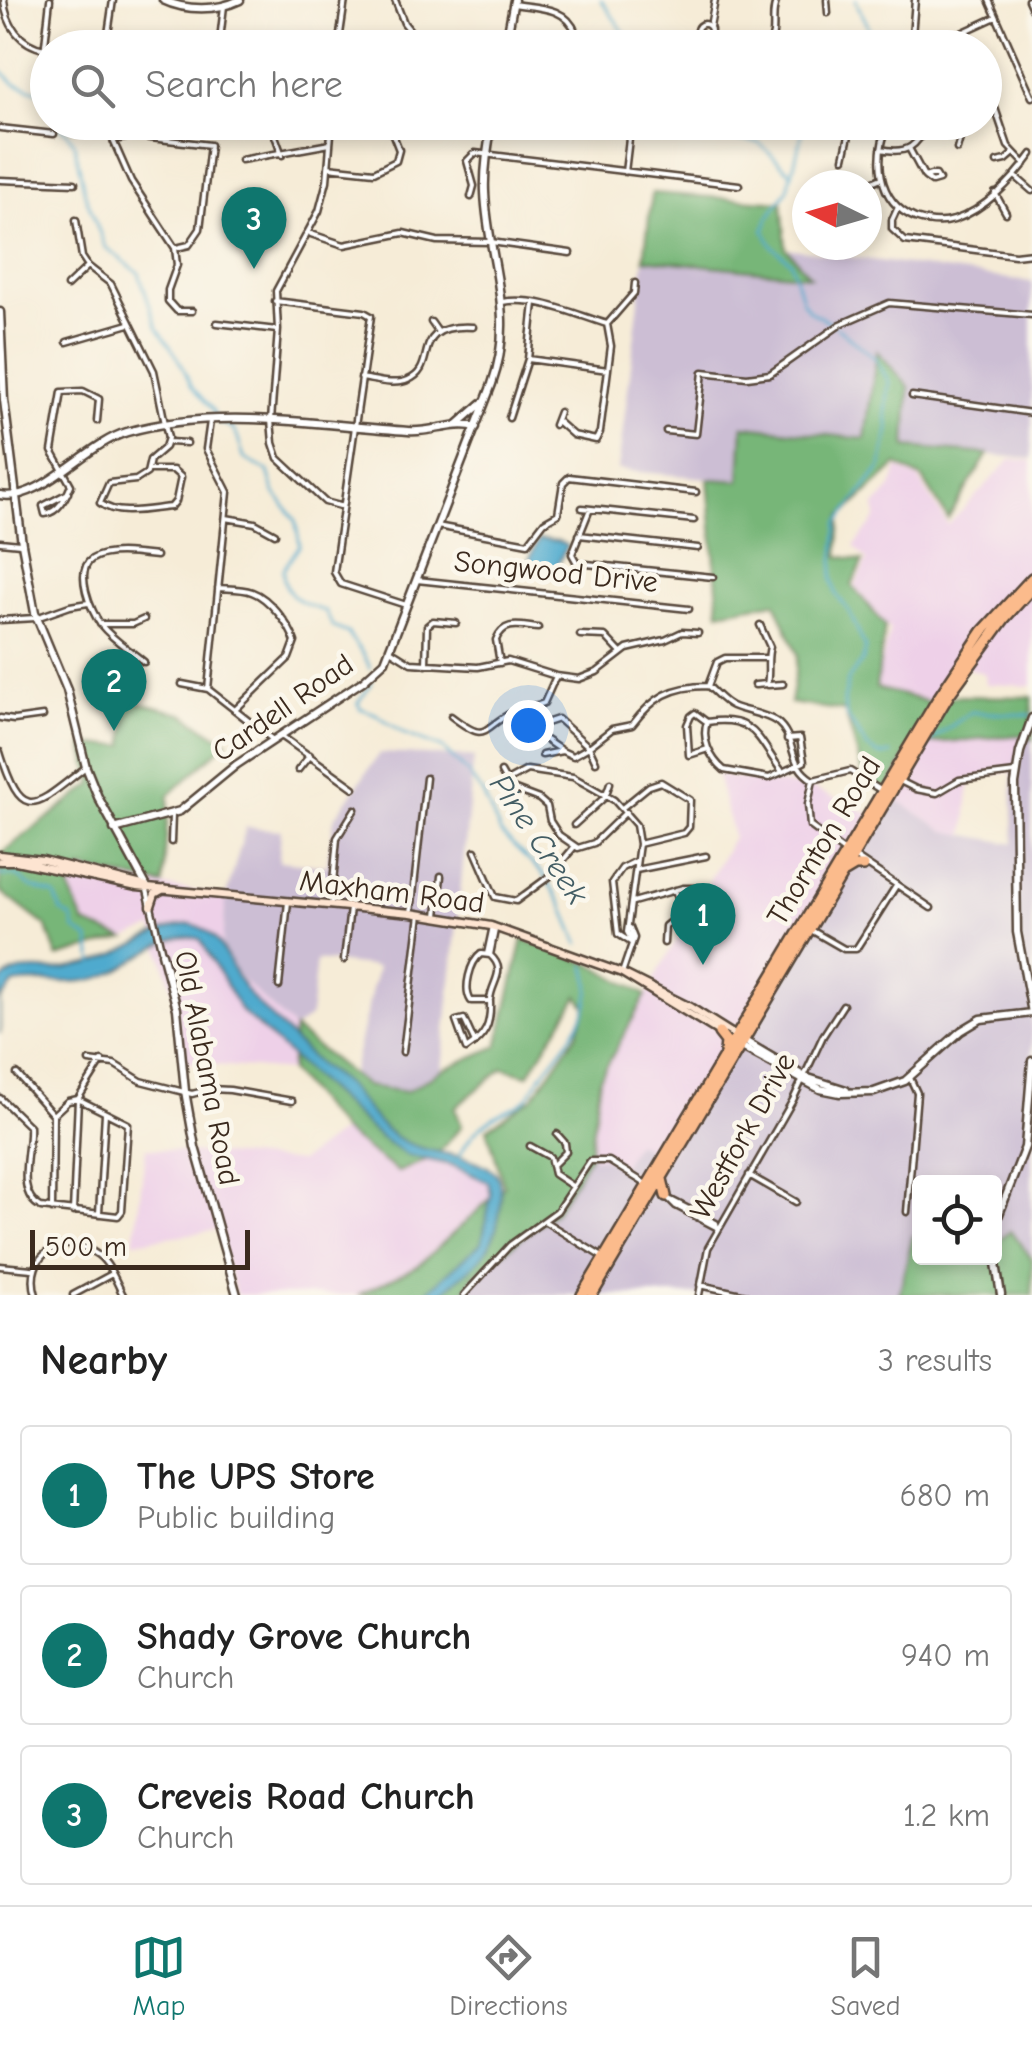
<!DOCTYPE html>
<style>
:root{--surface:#fff;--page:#f2f2f2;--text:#222;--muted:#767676;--line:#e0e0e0;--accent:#0f766e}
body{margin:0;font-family:"Comic Neue",sans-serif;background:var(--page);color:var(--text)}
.controls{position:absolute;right:30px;bottom:30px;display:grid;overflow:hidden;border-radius:10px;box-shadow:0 5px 15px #0003}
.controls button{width:90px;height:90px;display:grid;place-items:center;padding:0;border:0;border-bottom:2px solid var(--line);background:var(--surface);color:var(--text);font:50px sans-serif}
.compass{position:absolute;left:792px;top:170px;width:90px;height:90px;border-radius:50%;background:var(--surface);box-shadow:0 5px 15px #0003;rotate:275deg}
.scale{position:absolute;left:30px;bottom:25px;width:220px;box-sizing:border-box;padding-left:10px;border:5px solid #3b2a1e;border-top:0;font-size:28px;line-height:35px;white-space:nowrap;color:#3b2a1e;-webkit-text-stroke:8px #fbf7ec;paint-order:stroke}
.you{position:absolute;left:528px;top:725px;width:35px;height:35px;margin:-25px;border:8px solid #fff;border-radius:50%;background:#1a73e8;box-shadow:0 0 0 15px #1a73e833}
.badge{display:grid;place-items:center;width:65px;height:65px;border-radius:50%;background:var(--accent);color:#fff;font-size:32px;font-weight:700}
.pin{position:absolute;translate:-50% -82px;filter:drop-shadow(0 2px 5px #0008)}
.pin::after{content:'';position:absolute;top:52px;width:35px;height:30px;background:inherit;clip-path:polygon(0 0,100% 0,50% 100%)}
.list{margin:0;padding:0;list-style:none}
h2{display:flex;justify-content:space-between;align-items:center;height:130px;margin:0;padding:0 40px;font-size:42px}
h2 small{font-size:32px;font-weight:400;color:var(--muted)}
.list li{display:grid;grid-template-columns:65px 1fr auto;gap:30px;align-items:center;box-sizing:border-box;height:140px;margin:0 20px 20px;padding:0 20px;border:2px solid var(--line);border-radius:10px}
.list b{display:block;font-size:38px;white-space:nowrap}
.list p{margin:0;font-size:32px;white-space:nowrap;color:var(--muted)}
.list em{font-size:32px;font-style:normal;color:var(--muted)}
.icon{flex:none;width:55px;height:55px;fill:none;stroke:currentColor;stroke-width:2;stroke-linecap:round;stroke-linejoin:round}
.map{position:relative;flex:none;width:1032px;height:1295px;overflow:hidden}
.search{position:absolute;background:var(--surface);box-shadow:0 5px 15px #0003;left:30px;right:30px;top:30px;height:110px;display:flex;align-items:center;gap:25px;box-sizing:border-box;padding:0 35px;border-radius:55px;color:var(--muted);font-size:38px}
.sheet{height:610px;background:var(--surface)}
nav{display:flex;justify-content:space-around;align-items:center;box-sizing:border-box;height:140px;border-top:2px solid var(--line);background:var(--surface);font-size:28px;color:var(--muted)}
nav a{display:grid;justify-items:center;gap:5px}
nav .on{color:var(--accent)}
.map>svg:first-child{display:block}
</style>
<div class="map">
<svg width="1032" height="1295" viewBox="0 0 1032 1295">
<rect width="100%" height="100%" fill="#fbf7ec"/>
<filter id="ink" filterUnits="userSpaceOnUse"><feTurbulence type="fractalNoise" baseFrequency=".01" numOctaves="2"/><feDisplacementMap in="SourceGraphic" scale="20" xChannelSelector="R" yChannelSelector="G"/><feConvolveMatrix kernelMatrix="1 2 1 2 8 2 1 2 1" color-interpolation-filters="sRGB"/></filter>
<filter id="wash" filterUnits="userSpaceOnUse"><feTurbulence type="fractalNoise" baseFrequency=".0048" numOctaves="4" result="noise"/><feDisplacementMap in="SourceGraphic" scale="40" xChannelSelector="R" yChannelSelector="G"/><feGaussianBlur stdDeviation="2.25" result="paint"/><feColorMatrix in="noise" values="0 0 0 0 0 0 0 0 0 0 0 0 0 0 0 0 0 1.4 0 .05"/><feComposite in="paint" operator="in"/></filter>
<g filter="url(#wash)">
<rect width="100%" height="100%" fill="#f6ecd7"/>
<path fill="#eed0e8" d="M1011,459L1032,461V686L986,684L985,674L956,664L933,703L875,688L890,630L855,586L867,560L854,546L876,518L875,506L892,487L898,468L919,479L948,525Z
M1022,735L1012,771L970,779L965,835L945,831L886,793L911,746Z
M717,775L814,789L873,815L666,1160L621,1167L604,1158L589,1157L600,1078L733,837Z
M82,869L142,883L226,896L221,959L294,1029L290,1071L183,1062L175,998L153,928L125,939L85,924L68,889Z
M342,1131L397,1172L435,1156L504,1186L418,1266L358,1295H236L217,1230L134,1242L146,1148L300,1162Z"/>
<path fill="#ccbed4" d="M786,248L1032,282V459L906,447L908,387L876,353L865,439L743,426L740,481L618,470L644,259L809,276Z
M1022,735L1032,739V1259L1011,1232L995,1245L994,1182H920L919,1237H913L899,1295H462L473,1276L555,1212L589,1157L604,1158L621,1167L636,1142L665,1159L886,793L945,831L1014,844L1012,771Z
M380,753L474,757L442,1070L406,1092L366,1086L352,1075L377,967L316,960L310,1017L294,1029L221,959L226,896L246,827L281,830L279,861L327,866L334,819Z"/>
<path fill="#77b678" stroke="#59704b" stroke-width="2.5" d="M652,193L782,202L786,248L810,276L644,259Z
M877,351L909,387L906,447L988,454L948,519L923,479L897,465L841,517L838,556L863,561L852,585L885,626L876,688L933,703L956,696L1032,697V739L1022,735L912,745L886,793L864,778L845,711L790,703L798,655L775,602L719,612L708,479L740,481L743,426L865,439Z
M125,699L183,714L227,742L169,795L163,885L82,869L69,888L85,924L125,939L57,957L47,927L0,891V854L93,784L83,746L125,745Z
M523,939L595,966L646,995L600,1078L589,1157L555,1212L473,1276L462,1295H358L418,1266L504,1186L487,1129L533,1097L578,1032L586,1007L578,996L528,1075L503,1068L455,1108L462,1126L435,1156L398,1172L342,1131L290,1071L294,1029L366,1086L406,1092L442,1070L498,1046Z
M1010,1231L1032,1259V1295H899L913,1236L919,1237L920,1258H994L995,1245Z"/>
<path fill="#50aace" stroke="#466a76" stroke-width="2.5" d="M539,539L558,541L567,546L552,576L524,570Z
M190,924C225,930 229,975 252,998C273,1020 295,1042 317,1063C327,1072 339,1077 348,1087C364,1104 375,1123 396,1137C427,1157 470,1150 496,1173C507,1195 498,1238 482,1257C470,1270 454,1282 440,1295H423L482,1242L491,1194L488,1182L452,1165L406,1155L378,1136L241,1011L200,939C171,929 140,960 115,972C82,989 48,978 14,984L0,1001V1034V982C20,964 34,972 58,970C68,969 79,966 89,964C124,956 154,928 190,924Z"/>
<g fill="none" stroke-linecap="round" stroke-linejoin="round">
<path stroke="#50aace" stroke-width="2.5" d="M601,0L635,48
M856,0C861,19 881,31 859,48
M0,69L14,83L42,93L48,105
M54,122L67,132L74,143L85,194L105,247L139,273L157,327L179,359L192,387L213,410L215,418
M805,122L788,189L768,218L764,230L772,246L791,262L802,300L809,311L835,325
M694,123L715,136L759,143L790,172
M838,328L876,359L889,382L886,412L889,429L881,467L838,523L832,578L836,594L849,611L865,647L863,660L848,680L844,702L846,715L868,748L879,755L891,754
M218,423C241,426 237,442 245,459L268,471L274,492L295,519L300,545L283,570C282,594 304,606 325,611L333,627L348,633C355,647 366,653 370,669
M371,677V685L358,702L360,708L376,714L405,734L442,748L467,772L483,794L501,834L543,874L563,906L579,944
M929,742L971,712L1031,715
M0,875L18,876L31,887L55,895L61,911L72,918L75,930L89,939L94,964
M458,1160C467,1136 483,1122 505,1111C511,1108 520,1105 525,1100C532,1093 536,1082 542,1074C566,1042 602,1008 585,965"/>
</g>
</g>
<g filter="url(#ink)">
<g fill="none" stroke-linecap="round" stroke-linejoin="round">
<g stroke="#57473a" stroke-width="9">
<path id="minor" d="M4,0C6,24 20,45 45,49
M395,0L404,23L424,48
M827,0L828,13
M989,0L1032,97
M1028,0L1032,9
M513,4C538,8 566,6 576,33
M697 31a7 7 0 1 1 14 0a7 7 0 1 1-14 0Z
M710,27L715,0
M911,38L946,40L996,17
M769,45C778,31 769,15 777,0
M106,48L113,0
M219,48L224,6
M338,48L345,0
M911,48L915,0
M43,62L50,0
M984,99L995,108L1008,146L1025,164
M105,122L131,181L175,248L177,265L168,290V301L177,311H192
M270,122L282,155
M332,122L327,181L319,211L276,291L278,330L271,420L273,443L278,458L325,502L340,506
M685,122L759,131
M863,122L886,130
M889,122C874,157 876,201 915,218C927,222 942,224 954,220C985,210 1014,179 1032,154
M0,128L54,134
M114,140L134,136L210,145L200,229L189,245L176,248
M881,149C908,155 917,146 929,122
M957,149L961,135L957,122
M910,150L924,176
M844,158L852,122
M241,160L330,144
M997,162L1006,160L1014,153
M328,167L374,172L396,161L399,150L388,122
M625,172L631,122
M931,175H936L939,180L932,182L925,177Z
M1015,176L1032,191
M0,180L75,183
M865,185L879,179
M995,193L1006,213
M471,197L474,186L467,161L475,153L739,185
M898,207L892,220V229L905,241L1015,255L1032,253
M76,220L82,257L88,266L111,284L154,371L168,438L165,447L150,460L147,473L136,480L109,483L100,503C118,517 149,509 171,507L176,501L181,477L173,470H150
M311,234L344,245L403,233L437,241L491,242L570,253
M67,286L88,266
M275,301L364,312L371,316L334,572L341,584L406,605
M502,302C537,296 574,314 607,324L611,346L600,432L596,440L573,435L556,420
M431,322L438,332
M217,323L277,330
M608,323L634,293L635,283
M67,342L129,324
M528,359L608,370
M361,378C375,380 395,386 408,380C440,368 407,323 473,327
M912,396L1032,413
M509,418L528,359L534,303
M554,425L559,412
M666,431L696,434L703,372L747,377L770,374L841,324L889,303L1032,315
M168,442L187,443
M68,493L43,506L45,514C59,512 66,497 71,485L52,451L62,392L83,391L99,399L97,421
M582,508L694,520
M590,509L572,554L577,563L713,577
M226,518L255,523L275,534
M437,526L528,543L544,522L558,514L563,483L569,477L696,492
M579,535L698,548
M0,542L20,544
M417,580L689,609
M218,588C228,589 241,588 252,592C269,598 290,625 295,642L289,658L236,709
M0,620L36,618L70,606L88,603
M100,624H133L144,619
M580,635L605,636L620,652
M390,650L411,663L478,667L508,661L556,676L579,679L597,672L627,649L665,640L682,632L698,633
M144,662C130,650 113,640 101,625C91,612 74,571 92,559C107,549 139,554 156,556
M500,663L496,640C504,620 520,626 538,628
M426,665L427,626L433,621L456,623
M182,684L208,689L273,740
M755,685L767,684C770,671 766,660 770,647L760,625
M768,685L783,684
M708,686L717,662L725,658H766
M208,689L228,492L206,449L210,421
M451,716C489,745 480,728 513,712C522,707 534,707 544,703L556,676
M0,718L14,720L43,716
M707,722L695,713L691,716L687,725L689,755L708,749
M280,735L354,788
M542,737L543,724L558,719L589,747L573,756L562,751L542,755
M536,738H543L562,751
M0,752C23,826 35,806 86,767
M596,762L589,747L612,729L632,725C653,697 672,686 708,686C716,693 723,702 732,706C746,712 764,713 777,722C797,738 787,765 813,780L850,771L882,791
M298,770L310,755
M781,770C757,738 755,715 707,722C701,739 710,758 724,770L769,778L804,762L800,738L787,739
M501,772L510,788L539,799L547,806L550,821L559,835L578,848L594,843L626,812
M813,780L808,804L810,826L845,852
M898,780L916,789L937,793L959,780L1015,773
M505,782L527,770L573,777L614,800L636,825L639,844L627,932L632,941
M622,808L649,786L661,782L690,800L689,827L684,833L639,844
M574,825L605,797L610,783
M171,842L172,815
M475,851L495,897L516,901L550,876L575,846
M857,858L931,908
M636,870L706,856
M147,890L162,953
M633,902L683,888H701
M331,906L337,838L355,809
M411,913L426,778
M437,916L441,876
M811,930L844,949H856L896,886
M632,943L618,934L612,882L622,868L636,861
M664,943L665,926L682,912L675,890
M487,954L493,926
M490,955C508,971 491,982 490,1000
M490,955L495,930
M344,960L350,908
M622,973L634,938L630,928
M279,986L288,902
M475,1043L464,1019L456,1021L466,1049C486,1036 491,1025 490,1001H471C463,989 470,962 481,954L490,955
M403,1052L420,914
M89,1061L114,1064L141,1081L192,1094L211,1089L230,1090L292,1101
M17,1074L53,1115L52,1209
M0,1098L29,1126C31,1152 14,1193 41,1207L118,1216L122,1211L128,1124L78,1099
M78,1099L102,1061
M53,1115L68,1101L78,1099
M530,1146L550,1157L554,1174L572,1186
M553,1165L566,1152L565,1143L557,1134
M749,1175L796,1202
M667,1197L676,1206L716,1227
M671,1200L716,1223L717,1227
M73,1212L78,1099
M907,1212L917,1093L910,1078
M99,1213L105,1113
M544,1221L604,1258
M0,1266L32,1269
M700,1285L746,1295
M36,1295C23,1254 65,1230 98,1255C110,1264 116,1282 123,1295
M73,1295L112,1274
M464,1295L510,1245L557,1211L590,1161H609L646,1184
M699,1295L708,1248L793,1100L823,1036L843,1005"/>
</g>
<g stroke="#57473a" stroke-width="11">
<path id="tertiary" d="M163,0C186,11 217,11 240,0
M505,48L514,0
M0,312L4,400L22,544L35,613L67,690L86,767L98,797L147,887
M458,424L482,403
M0,495C41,503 85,444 127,432C218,406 316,425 408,431C432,433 454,421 476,427
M114,829L180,811L236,765L363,681L385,661L492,384C517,313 488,263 485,192C484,169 488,146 492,122
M162,953L177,1009L185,1091L195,1147L237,1295
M743,1040L805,1077L846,1090
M740,1046L820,1089L840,1093L874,1092L905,1081L961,1031L981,1019L1032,1013L1017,932L1015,784L1020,752L1032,718
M1001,1295L995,1257L996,1222L1025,1147L1032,1061"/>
</g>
<g stroke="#57473a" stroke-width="11">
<path id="secondary" d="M0,855L43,860L146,886
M0,861H16L137,887L411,913L491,926L622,973L722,1034
M151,906L155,894L164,889
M624,974L690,1007L736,1036"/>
</g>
<g stroke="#57473a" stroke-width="14">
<path id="trunk" d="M845,872L855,866H863
M719,1033L726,1042L725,1052
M662,1179L666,1196
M582,1295L937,700L983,631L1032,578
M592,1295L950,693L1004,619L1032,588"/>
</g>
<use href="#minor" stroke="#fff" stroke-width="4"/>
<use href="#tertiary" stroke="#fff" stroke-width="6"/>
<use href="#secondary" stroke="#fde4d1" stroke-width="6"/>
<use href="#trunk" stroke="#fbbb8c" stroke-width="9"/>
</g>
</g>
<g text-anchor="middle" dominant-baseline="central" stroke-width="9" stroke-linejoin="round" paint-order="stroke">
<g font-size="30" fill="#3b2a1e" stroke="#fbf7ec">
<text transform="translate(556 572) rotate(6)">Songwood Drive</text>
<text transform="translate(283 708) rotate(-35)">Cardell Road</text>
<text transform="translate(824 841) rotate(-59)">Thornton Road</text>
<text transform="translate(392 892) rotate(7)">Maxham Road</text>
<text transform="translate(207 1068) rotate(79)">Old Alabama Road</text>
<text transform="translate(743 1136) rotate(-61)">Westfork Drive</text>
</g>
<g font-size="32" font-style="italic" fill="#435d64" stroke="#fbf7ec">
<text transform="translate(539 839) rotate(56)">Pine Creek</text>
</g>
</g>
</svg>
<div class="controls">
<button><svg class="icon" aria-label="locate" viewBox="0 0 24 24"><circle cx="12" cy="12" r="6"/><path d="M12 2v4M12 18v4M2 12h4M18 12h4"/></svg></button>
</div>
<svg class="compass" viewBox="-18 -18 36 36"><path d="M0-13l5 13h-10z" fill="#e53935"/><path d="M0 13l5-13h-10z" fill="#767676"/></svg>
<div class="scale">500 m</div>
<div class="you"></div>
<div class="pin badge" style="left:703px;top:965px">1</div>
<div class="pin badge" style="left:114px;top:731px">2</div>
<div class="pin badge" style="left:254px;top:269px">3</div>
<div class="search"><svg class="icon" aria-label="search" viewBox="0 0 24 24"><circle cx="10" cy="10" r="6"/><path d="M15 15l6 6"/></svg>Search here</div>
</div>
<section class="sheet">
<h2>Nearby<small>3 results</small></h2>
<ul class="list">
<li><span class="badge">1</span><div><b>The UPS Store</b><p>Public building</p></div><em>680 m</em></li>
<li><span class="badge">2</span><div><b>Shady Grove Church</b><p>Church</p></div><em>940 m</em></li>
<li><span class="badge">3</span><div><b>Creveis Road Church</b><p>Church</p></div><em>1.2 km</em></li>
</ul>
</section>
<nav>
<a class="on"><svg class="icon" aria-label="map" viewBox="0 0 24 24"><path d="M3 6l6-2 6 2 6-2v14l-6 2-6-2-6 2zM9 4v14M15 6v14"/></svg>Map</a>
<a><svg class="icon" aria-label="directions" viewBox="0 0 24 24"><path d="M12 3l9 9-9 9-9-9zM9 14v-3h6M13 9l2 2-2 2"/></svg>Directions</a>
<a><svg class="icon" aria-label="saved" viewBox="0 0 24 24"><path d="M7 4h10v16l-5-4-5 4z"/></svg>Saved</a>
</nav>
